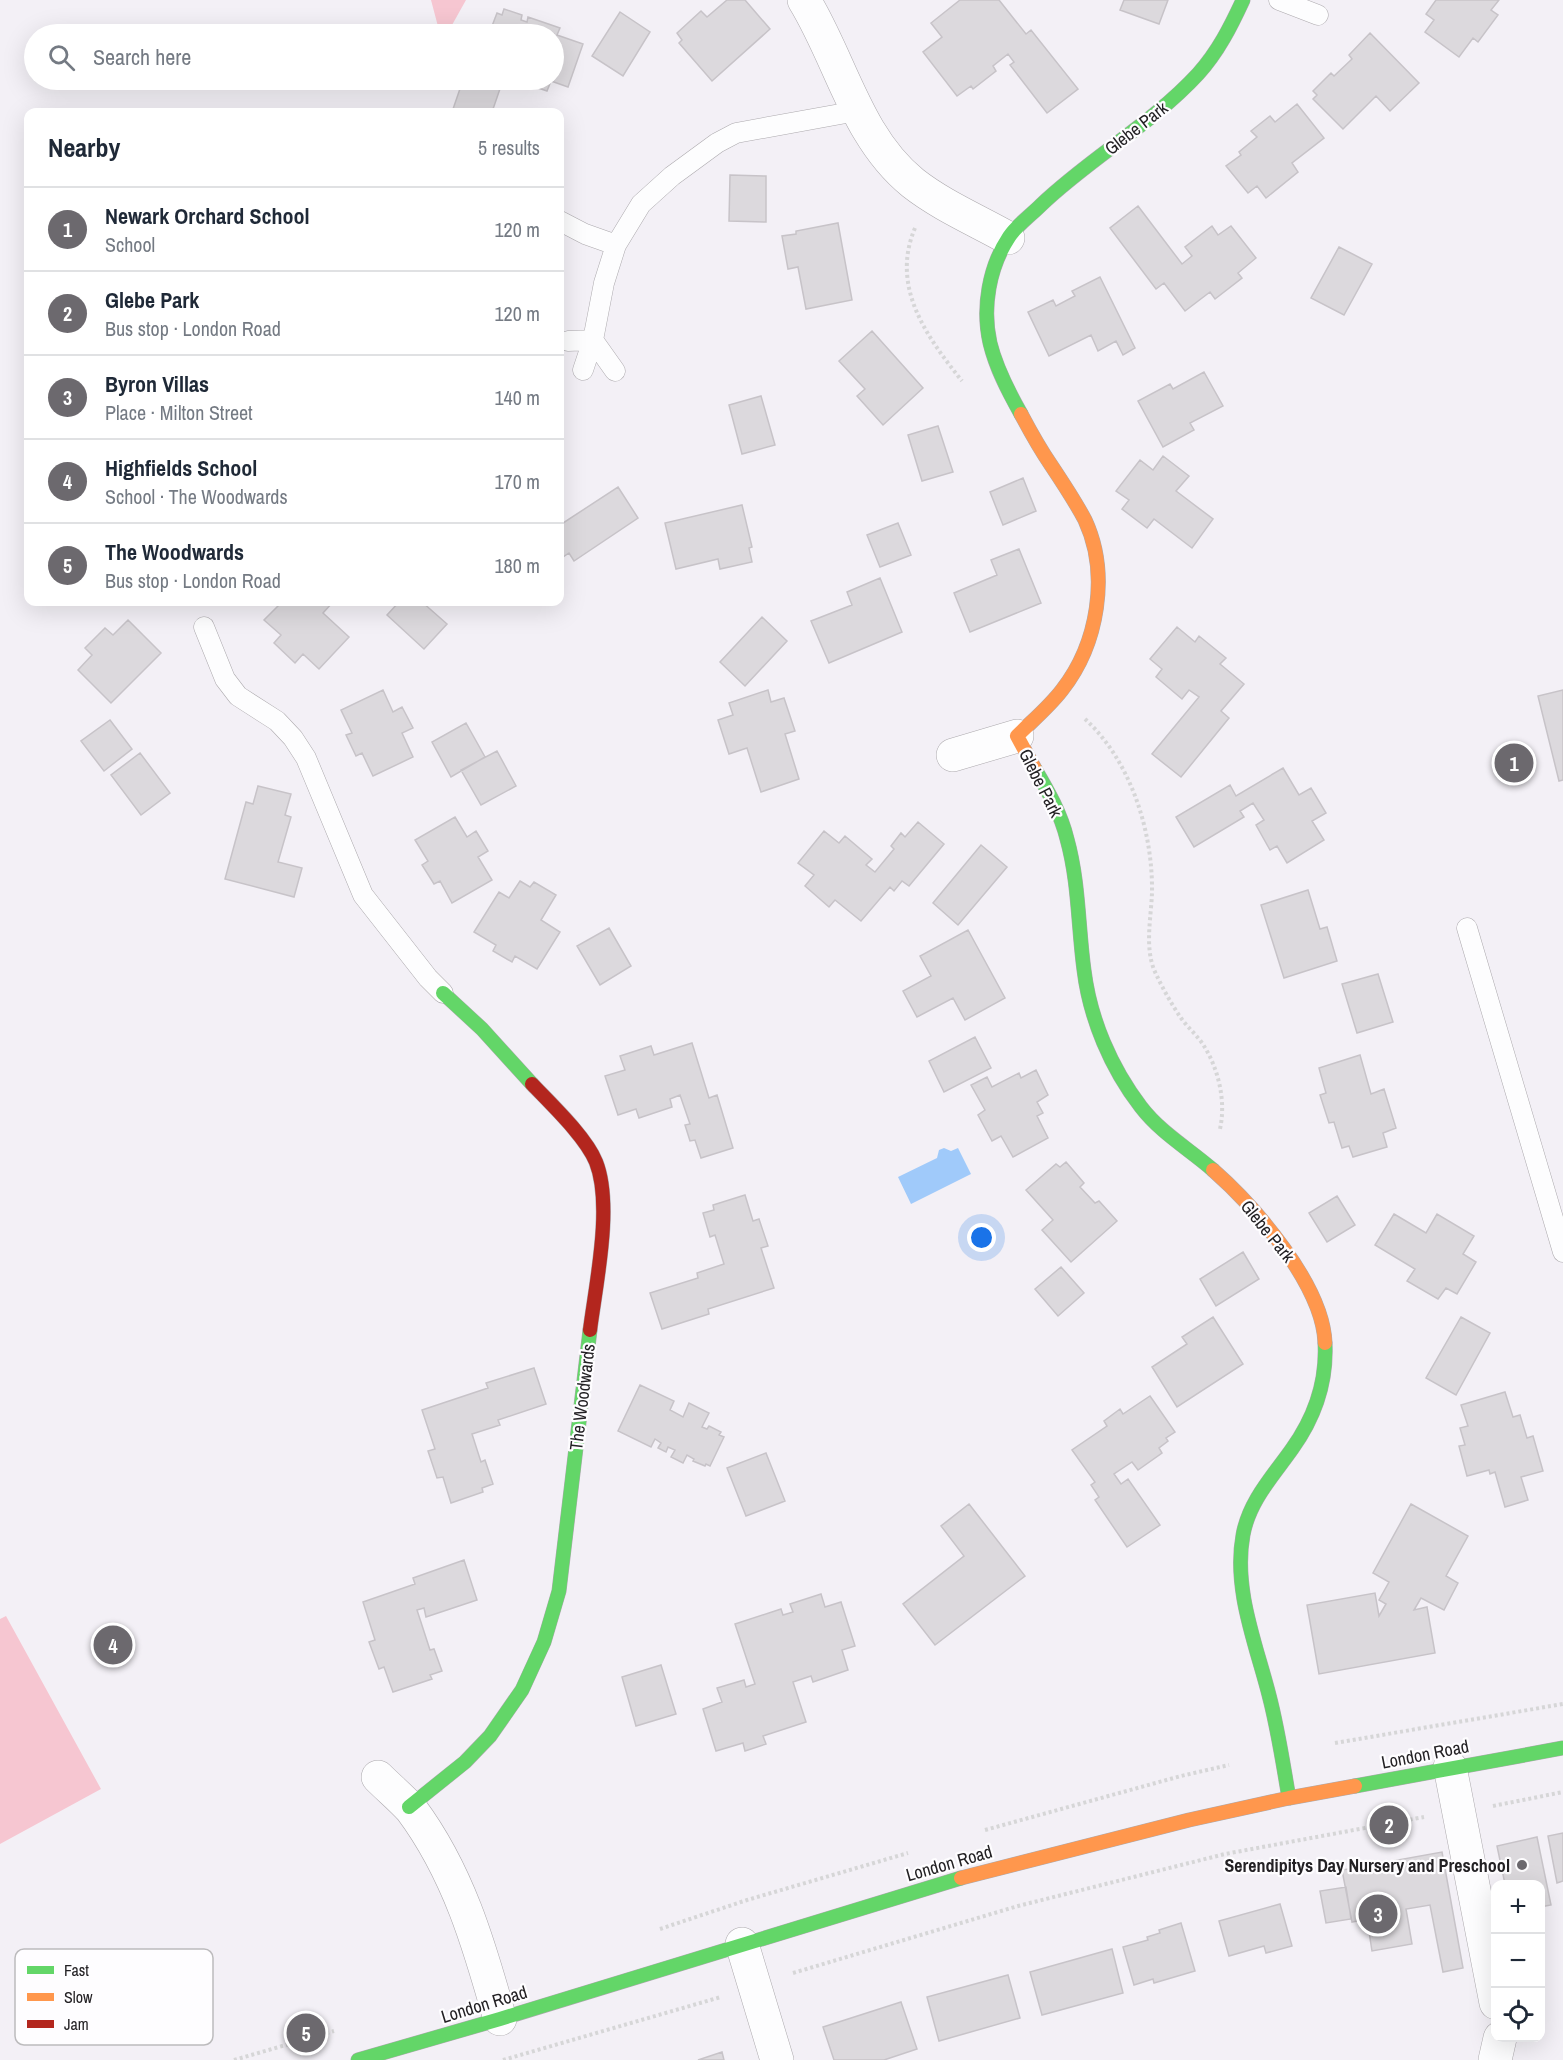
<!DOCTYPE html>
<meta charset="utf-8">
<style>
:root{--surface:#fff;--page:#f6f6f7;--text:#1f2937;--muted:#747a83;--line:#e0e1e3;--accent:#6c696e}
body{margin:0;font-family:"Archivo Narrow",sans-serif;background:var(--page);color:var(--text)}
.controls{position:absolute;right:18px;bottom:18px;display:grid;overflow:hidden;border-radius:12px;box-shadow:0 6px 24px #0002}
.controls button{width:54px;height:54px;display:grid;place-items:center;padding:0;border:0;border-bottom:2px solid var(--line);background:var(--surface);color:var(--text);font:30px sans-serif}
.you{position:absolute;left:982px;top:1238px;width:21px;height:21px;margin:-15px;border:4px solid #fff;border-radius:50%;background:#1a73e8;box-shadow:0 0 0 9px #1a73e833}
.badge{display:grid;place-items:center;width:39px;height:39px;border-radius:50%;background:var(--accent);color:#fff;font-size:20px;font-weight:700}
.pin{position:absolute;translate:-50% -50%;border:3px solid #fff;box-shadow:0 2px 6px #0006}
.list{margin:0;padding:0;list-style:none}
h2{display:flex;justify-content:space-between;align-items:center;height:78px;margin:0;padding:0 24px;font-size:26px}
h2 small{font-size:20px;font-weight:400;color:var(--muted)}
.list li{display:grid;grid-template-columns:39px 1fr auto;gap:18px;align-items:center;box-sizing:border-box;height:84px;padding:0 24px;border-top:2px solid var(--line)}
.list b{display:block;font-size:22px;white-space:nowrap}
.list p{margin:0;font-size:20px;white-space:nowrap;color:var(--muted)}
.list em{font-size:20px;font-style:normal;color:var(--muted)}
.icon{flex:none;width:33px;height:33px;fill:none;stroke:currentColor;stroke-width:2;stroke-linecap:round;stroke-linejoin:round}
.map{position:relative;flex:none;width:1563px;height:2060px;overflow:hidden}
.search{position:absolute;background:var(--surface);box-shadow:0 6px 24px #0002;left:24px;top:24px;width:540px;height:66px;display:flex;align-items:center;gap:15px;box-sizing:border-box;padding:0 21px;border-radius:33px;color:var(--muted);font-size:22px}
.panel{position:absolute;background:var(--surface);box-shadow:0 6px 24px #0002;left:24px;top:108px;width:540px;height:498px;border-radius:12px}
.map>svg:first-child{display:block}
</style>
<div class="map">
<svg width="1563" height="2060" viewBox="0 0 1563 2060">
<rect width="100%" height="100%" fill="#f3f0f6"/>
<path fill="#f6c6d1" d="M431,0H466L447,34H440Z
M6,1616L101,1789L0,1844V1619Z"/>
<path fill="#a0cafa" d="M944,1148L951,1151L958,1148L971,1174L911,1204L898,1177L937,1158L939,1150Z"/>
<path fill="#dcd9dd" stroke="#c7c3c8" stroke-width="1.5" d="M727,0H745L770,29L712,81L679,43L682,40L677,33L701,11L707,17Z
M960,0H999L1026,34L1031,30L1078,89L1047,113L1010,65L1014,62L1008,54L993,66L996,71L973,89L971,86L957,96L923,52L942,37L931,23Z
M1124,0H1168L1159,24L1120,10Z
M1436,0H1499L1491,10L1498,15L1478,42L1473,38L1459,57L1425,32L1434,20L1426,14Z
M504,9L522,15L521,20L527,22L528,17L560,28L557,35L583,44L568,87L551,81L547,91L515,80H554V34H489L497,13L502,15Z
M620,12L650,32L623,76L592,56Z
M1370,33L1419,83L1390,111L1376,96L1343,129L1313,99L1317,95L1313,91L1331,73L1334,76L1352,59L1349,55Z
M463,80H503L492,112H452Z
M1297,104L1324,138L1292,163L1298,172L1266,198L1257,186L1248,193L1226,166L1241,155L1239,152L1257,137L1251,131L1270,116L1275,122Z
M730,175L766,176V222L729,221Z
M1138,206L1182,264L1192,256L1185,247L1212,226L1218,235L1231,226L1256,258L1238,273L1242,278L1215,299L1210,292L1185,311L1164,283L1156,289L1110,228Z
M838,223L852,300L806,309L798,267L788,269L782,236L796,234V231Z
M1339,247L1372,264L1344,315L1311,298Z
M1100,277L1135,348L1123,355L1116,341L1098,351L1091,335L1049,356L1028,312L1053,300L1056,306L1075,296L1072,291Z
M872,331L923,388L883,425L857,396L865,389L839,361Z
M1204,372L1223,406L1190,423L1194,430L1163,447L1138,401L1170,384L1173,389Z
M761,396L775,445L742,454L729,405Z
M938,426L953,472L922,481L908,435Z
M1163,456L1189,476L1176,491L1213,519L1192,548L1154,519L1147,528L1122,509L1129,500L1116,491L1140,460L1153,470Z
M1023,478L1036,511L1003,525L990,492Z
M618,487L638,518L574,561L569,553L560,559V525Z
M742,505L752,547L749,548L752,562L720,569L718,559L676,569L665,523Z
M898,523L911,555L880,567L867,535Z
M1019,549L1041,603L970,632L954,593L997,575L991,560Z
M880,578L902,632L829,663L811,621L852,605L847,592Z
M282,602H333L323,613L349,637L319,669L303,654L295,663L274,643L281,635L264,620Z
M399,602H422L447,624L424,649L387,615Z
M762,617L787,641L745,686L720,662Z
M128,620L161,653L111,703L78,670L92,655L85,648L105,628L113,635Z
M1177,627L1195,642L1199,636L1226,658L1220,664L1244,684L1221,711L1229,718L1181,777L1152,754L1199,697L1189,690L1182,699L1156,677L1162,669L1150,659Z
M383,690L393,712L402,707L413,728L402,733L413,757L373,776L362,753L356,756L346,735L352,733L341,710Z
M768,690L771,702L784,698L795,731L785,734L799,779L761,792L747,748L729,754L718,720L733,715L729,703Z
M1563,690V780L1559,781L1538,696Z
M110,720L132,749L104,771L81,741Z
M466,723L485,757L451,777L432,742Z
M497,751L516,786L481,805L461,770Z
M140,753L170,793L141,815L111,775Z
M1283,768L1299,795L1311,788L1326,813L1312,821L1324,840L1287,863L1277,846L1270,850L1256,825L1264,820L1253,803L1240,811L1244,817L1194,847L1176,817L1230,785L1236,796Z
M258,786L291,794L285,815L291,817L278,862L302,868L294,897L225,879L246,802L253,804Z
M455,817L467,837L476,831L488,851L478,857L492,880L452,903L440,881L434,884L422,865L428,861L415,840Z
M918,822L944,844L909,886L902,881L894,891L890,887L861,921L835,900L829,907L805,886L814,875L798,863L824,831L839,843L845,836L872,859L866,865L875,872L894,849L891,846L901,833L905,837Z
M981,845L1007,867L958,925L933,903Z
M520,881L530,887L534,882L556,895L541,920L560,932L537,969L515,956L512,962L493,951L496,945L474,932L499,892L509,898Z
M1308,890L1320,929L1327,927L1337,961L1284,978L1261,905Z
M609,928L631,966L600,985L577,946Z
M968,930L1005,998L965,1020L953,998L917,1017L903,991L931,976L920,956Z
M1378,974L1393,1022L1357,1033L1342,984Z
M975,1037L991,1068L944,1092L929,1061Z
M692,1043L709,1098L717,1095L733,1148L701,1158L695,1140L690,1141L685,1125L690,1124L680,1095L670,1099L672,1107L639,1118L636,1109L618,1115L605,1076L625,1070L620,1056L651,1046L654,1055Z
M1360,1055L1371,1094L1384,1089L1396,1128L1383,1133L1387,1147L1353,1157L1349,1146L1342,1148L1334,1122L1329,1123L1320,1095L1326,1093L1319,1068Z
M1036,1070L1048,1095L1037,1102L1043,1113L1037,1116L1048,1138L1013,1157L1001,1136L992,1141L978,1115L985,1110L971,1085L987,1077L992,1087L1019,1073L1021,1078Z
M1066,1162L1084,1183L1080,1187L1095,1203L1099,1201L1117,1221L1071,1262L1042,1230L1053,1220L1026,1190L1056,1164L1060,1167Z
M745,1195L753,1221L759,1219L768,1246L761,1248L774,1288L708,1309L709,1314L662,1329L650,1293L698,1278L697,1273L724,1264L715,1235L710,1237L703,1213L714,1210L713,1205Z
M1337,1196L1355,1225L1327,1242L1309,1213Z
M1394,1214L1426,1233L1437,1214L1474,1236L1463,1254L1476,1262L1457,1294L1446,1288L1438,1299L1407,1281L1415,1269L1375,1245Z
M1243,1252L1259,1279L1216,1306L1200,1279Z
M1061,1267L1084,1293L1058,1316L1035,1289Z
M1213,1317L1243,1364L1177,1407L1152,1367L1187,1344L1182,1337Z
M1461,1317L1490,1333L1456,1395L1426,1378Z
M534,1368L546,1404L498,1420L500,1425L472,1434L481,1462L485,1460L493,1484L482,1488L483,1492L451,1503L443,1477L437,1478L428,1451L435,1449L422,1410L488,1388L486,1383Z
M640,1385L674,1401L670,1410L683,1417L689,1403L709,1413L702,1427L707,1429L709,1426L721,1432L719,1435L724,1437L710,1466L706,1464L705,1466L693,1461L694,1459L687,1455L683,1463L671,1457L675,1450L668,1447L666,1452L658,1448L661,1443L655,1439L651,1447L618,1431Z
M1505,1392L1513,1417L1520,1415L1527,1438L1533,1436L1543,1471L1521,1477L1528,1500L1505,1507L1495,1472L1490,1474L1489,1470L1467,1476L1459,1446L1465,1445L1460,1428L1468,1426L1461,1405Z
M1150,1396L1175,1432L1166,1438L1168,1441L1159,1448L1162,1453L1138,1470L1132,1462L1114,1474L1121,1484L1128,1479L1160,1525L1127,1547L1095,1500L1099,1497L1091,1485L1095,1482L1072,1450L1107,1426L1104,1421L1120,1409L1123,1414Z
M766,1453L785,1501L746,1516L727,1468Z
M969,1504L1025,1576L935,1645L903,1604L964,1556L941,1526Z
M1411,1504L1468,1536L1446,1576L1458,1583L1444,1610L1421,1598L1414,1610L1427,1607L1435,1653L1319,1674L1307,1605L1375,1593L1379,1616L1386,1604L1379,1600L1389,1582L1373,1573Z
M464,1560L477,1600L426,1617L424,1608L417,1610L430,1650L434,1649L442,1671L430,1675L432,1679L393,1692L384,1667L379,1669L369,1642L375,1640L363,1602L415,1584L413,1578Z
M821,1594L825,1607L841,1602L855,1646L842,1650L848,1670L813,1682L811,1676L793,1682L806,1722L763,1736L766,1744L745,1751L743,1743L716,1751L703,1709L722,1702L717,1688L744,1680L746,1687L755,1684L735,1624L781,1609L783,1615L793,1612L790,1604Z
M661,1665L676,1714L636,1726L622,1677Z
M1563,1833V1881L1557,1883L1548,1836Z
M1537,1837L1551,1905L1540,1907V1884H1505L1497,1846Z
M1442,1852L1463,1968L1443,1972L1430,1905L1406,1909L1412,1944L1372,1951L1367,1919L1352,1922L1342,1870Z
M1346,1887L1351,1919L1326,1923L1320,1891Z
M1280,1904L1292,1946L1266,1953L1264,1946L1229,1956L1219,1921Z
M1181,1923L1195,1971L1154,1983L1153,1979L1134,1985L1123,1947L1148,1940L1147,1937L1160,1933L1159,1930Z
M1112,1949L1123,1993L1042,2015L1030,1972Z
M1008,1975L1020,2018L939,2041L927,1997Z
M901,2002L917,2049L884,2060H834L823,2027Z
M722,2052L724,2060H698Z"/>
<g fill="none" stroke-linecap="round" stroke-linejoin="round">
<g stroke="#aca9ad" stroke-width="21">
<path id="lane" d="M1279,0L1318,15
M560,221L585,234L616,245
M593,340L615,371
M568,341L593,340
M583,370L593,340L604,283L616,245L641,204L672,176L717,143L736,133L857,111
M204,627L225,679L238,696L277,721L293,738L306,758L363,895L428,978L443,993
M1467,928L1563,1252"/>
</g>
<g stroke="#aca9ad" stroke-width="34">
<path id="street" d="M804,0C841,60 856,137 913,183C941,205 976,220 1008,238
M953,755L1017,736
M1450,1767L1496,2003
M378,1777C389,1788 401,1798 411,1809C458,1872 479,1944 500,2019
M742,1944L777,2060
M1495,2060L1500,2038"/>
</g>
<g stroke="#aca9ad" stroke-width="15">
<path id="fast" d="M1021,414C1008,391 996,368 990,343C982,308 989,267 1009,237C1017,225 1030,216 1041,205C1090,158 1152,124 1198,74C1218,52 1231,26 1243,0
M1035,769C1048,791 1061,814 1067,839C1079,882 1078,926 1084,970C1090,1019 1111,1068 1141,1107C1161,1133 1189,1149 1213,1170
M443,993L482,1029L532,1084
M1355,1786L1563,1748
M1289,1798C1283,1764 1278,1729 1269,1695C1256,1644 1233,1589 1243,1535C1249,1501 1273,1476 1292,1449C1315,1417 1327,1382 1325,1343
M409,1807L465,1762L490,1736L522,1690L544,1642L559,1591L590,1330
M358,2060L500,2019L961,1878"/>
</g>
<g stroke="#aca9ad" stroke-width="15">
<path id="slow" d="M1021,414C1030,431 1040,449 1051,465C1063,483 1075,501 1085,520C1110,574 1098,644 1062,690C1049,707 1032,721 1017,736L1035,769
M1213,1170C1255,1207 1323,1285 1325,1343
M961,1878L1189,1820L1289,1798L1355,1786"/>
</g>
<g stroke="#aca9ad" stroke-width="15">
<path id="jam" d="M532,1084C551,1104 586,1137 596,1162C613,1205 596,1283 590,1330"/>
</g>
<path stroke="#d6d6d7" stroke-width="4" stroke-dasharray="3 3" stroke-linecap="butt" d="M915,228C890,287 927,337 962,381
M1085,719C1131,761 1153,832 1152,893C1151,919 1144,950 1156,974C1163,989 1172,1005 1181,1018C1188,1028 1198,1036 1204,1046C1219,1070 1226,1102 1220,1129
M1335,1743L1563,1704
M1493,1806L1563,1792
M985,1830L1181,1776L1229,1765
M660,1929L747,1900L908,1853
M793,1973L1018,1906L1225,1854L1424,1817
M234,2060L334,2031
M503,2060L721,1997"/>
<use href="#lane" stroke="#fdfdfe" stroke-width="20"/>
<use href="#street" stroke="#fdfdfe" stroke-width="33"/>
<use href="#fast" stroke="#63d668" stroke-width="14"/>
<use href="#slow" stroke="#ff974d" stroke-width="14"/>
<use href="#jam" stroke="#b3261e" stroke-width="14"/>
</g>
<circle fill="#6c696e" stroke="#fefdff" stroke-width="2" cx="1522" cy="1865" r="6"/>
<g text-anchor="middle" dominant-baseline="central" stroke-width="4.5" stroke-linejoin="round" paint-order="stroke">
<g font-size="18" fill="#232124" stroke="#fefdff">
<text transform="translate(1136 128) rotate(-38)">Glebe Park</text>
<text transform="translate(1041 783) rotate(63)">Glebe Park</text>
<text transform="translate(1268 1231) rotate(51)">Glebe Park</text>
<text transform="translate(582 1397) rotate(-83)">The Woodwards</text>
<text transform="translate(1425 1754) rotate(-11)">London Road</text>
<text transform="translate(949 1863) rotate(-16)">London Road</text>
<text transform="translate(484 2004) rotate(-17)">London Road</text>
</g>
<g font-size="18" font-weight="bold" fill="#232124" stroke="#fefdff" text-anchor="end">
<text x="1510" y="1865">Serendipitys Day Nursery and Preschool</text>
</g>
</g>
<rect x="15" y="1949" width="198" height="96" rx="9" fill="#fefdff" stroke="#bcbbbd" stroke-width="1.5"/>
<rect x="27" y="1966" width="27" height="8" fill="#63d668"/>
<rect x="27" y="1993" width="27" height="8" fill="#ff974d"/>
<rect x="27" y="2020" width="27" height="8" fill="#b3261e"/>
<g font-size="16" fill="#232124">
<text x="64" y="1976">Fast</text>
<text x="64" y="2003">Slow</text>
<text x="64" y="2030">Jam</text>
</g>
</svg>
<div class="controls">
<button>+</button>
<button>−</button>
<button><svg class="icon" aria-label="locate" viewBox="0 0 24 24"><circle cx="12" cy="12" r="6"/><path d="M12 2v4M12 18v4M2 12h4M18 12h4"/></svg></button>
</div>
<div class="you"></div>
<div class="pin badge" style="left:1514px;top:763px">1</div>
<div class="pin badge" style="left:1389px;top:1825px">2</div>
<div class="pin badge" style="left:1378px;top:1914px">3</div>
<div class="pin badge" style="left:113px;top:1645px">4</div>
<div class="pin badge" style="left:306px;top:2033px">5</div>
<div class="search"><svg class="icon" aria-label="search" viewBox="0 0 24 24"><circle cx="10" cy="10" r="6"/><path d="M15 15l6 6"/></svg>Search here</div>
<section class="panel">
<h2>Nearby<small>5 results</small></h2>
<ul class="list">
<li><span class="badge">1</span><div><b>Newark Orchard School</b><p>School</p></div><em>120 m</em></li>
<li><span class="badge">2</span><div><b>Glebe Park</b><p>Bus stop · London Road</p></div><em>120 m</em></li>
<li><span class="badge">3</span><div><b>Byron Villas</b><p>Place · Milton Street</p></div><em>140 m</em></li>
<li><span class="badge">4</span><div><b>Highfields School</b><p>School · The Woodwards</p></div><em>170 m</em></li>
<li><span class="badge">5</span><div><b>The Woodwards</b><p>Bus stop · London Road</p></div><em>180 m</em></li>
</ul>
</section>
</div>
